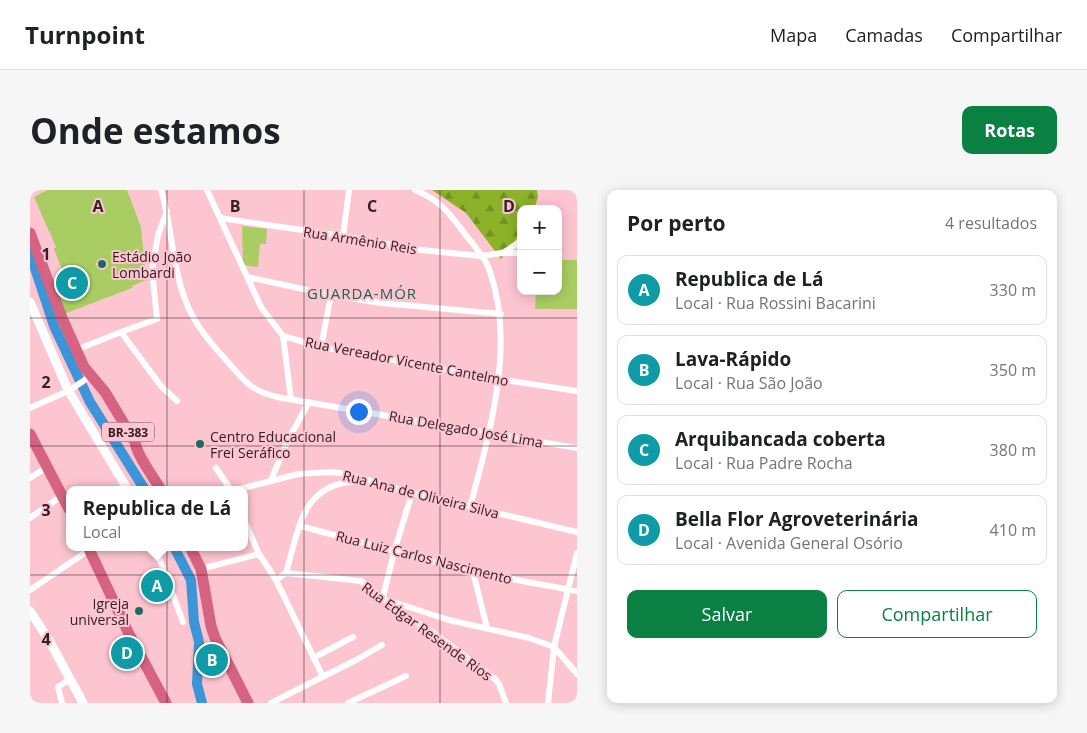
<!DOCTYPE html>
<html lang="pt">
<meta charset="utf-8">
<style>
:root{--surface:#fff;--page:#f6f6f6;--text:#202124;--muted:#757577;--line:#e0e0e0;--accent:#0b8043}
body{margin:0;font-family:"Open Sans",sans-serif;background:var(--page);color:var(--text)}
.controls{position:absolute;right:15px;top:15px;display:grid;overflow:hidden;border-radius:10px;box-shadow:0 2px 12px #0003}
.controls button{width:45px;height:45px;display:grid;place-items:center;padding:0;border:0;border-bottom:1px solid var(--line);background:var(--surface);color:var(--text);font:25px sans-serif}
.you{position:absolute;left:328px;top:221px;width:18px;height:18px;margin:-12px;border:4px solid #fff;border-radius:50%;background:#1a73e8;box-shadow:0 0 0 8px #1a73e833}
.badge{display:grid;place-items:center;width:32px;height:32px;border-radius:50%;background:var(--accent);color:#fff;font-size:16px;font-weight:700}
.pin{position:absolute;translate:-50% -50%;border:2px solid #fff;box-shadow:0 1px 5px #0006}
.popup{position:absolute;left:36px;top:296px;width:182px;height:65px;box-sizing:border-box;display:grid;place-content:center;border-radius:10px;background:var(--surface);filter:drop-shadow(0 1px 4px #0005);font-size:16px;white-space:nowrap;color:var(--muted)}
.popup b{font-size:19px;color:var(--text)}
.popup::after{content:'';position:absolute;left:50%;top:100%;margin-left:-10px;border:10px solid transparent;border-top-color:var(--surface)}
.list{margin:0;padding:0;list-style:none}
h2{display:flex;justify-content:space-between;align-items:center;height:65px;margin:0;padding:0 20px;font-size:21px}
h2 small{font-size:16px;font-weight:400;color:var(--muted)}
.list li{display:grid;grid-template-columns:32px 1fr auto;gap:15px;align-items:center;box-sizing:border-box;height:70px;margin:0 10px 10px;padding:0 10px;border:1px solid var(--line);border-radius:10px}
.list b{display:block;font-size:19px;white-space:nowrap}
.list p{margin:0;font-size:16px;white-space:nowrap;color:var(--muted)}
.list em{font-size:16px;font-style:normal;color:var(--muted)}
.actions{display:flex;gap:10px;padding:15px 20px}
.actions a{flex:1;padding:11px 0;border:1px solid var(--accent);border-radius:10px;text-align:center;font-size:18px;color:var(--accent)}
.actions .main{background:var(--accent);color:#fff}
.map{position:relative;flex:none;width:547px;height:513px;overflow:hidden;border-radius:10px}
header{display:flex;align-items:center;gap:30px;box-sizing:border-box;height:70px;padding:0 25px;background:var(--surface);border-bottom:1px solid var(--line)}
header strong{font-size:24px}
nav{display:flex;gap:28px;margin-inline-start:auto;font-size:18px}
.intro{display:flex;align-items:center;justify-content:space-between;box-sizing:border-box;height:120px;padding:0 30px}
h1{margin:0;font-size:35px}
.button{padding:12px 22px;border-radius:10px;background:var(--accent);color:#fff;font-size:18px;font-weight:700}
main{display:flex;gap:30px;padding:0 30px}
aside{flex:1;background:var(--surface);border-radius:10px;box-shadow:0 2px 12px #0003}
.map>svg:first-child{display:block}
</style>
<header>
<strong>Turnpoint</strong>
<nav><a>Mapa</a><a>Camadas</a><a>Compartilhar</a></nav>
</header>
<div class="intro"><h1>Onde estamos</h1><a class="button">Rotas</a></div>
<main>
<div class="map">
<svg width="547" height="513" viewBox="0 0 547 513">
<defs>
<pattern id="forest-firs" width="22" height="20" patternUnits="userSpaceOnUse" patternTransform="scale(1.25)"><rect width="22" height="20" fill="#8bb229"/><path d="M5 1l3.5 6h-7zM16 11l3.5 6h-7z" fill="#729023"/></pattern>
</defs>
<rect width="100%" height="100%" fill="#fcc5d0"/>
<path fill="url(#forest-firs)" d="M402,0H507L508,7L504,19H491V43L471,69L436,23Z"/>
<path fill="#a9cd62" d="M17,0H97L111,37L116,90L102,96V98L34,124L27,107L40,101L24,59L26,57L4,7Z
M212,36L237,39L236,54H230L228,77L213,75Z
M528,70H547V119H505L506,101H528Z"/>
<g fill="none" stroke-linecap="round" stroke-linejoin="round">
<path stroke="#3c95d8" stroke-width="2" d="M168,513L170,507"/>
<path stroke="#3c95d8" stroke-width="10" d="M0,63L24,136L60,212L115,300
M144,357L161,390L164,432L169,452L167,494L172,513"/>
<path stroke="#fff" stroke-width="6" d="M131,0C142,36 142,76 156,112C164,134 181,154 197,171C216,193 222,202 252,208L547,258
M177,0L231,117L253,146L291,157L468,189L547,201
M385,0C410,10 420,24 435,44C444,56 456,68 460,82C486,155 459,245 440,317
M190,28L313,46L391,60L451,66L472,63H491
M313,46L319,0
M473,63L491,51
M217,87L301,105L351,113L471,124
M91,142L131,196L147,211
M253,146L261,209
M291,157L301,105
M46,160L91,142L127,129L122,80L128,45L137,21
M0,218L40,200L62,185
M186,278L201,300
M0,288L17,277
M241,290L258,250L279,212
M206,300L268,284L301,282L317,284L382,303L547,342
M0,328L33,305
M214,330L229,364L246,390L293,487
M270,336L443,382L547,401
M125,357L153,432
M171,379L229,364
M443,382L457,438
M256,383C270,335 272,291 333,291
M246,390L256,383L331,391L367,419L405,444L465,489L469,494L476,513
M0,400L59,360
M353,407L364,362L382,303
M360,411L419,430L499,448L524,457L547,484
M283,468L323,447
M32,513L28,497L40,489
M241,513L326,470L352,455
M318,513L376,486
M518,513L524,457L547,363"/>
<path stroke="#fff" stroke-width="9" d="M0,112L38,200L98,300
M0,421L20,452L53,513"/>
<path stroke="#d66382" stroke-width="11" d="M0,43L32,128L54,177L75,202L105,252C107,266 123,286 131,300
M0,244L39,319
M58,357L99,444L136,513
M160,357L171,379L181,436L185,448L218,513"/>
</g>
<path fill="none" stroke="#352125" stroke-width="1" stroke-opacity="0.55" d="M137,0V513M274,0V513M410,0V513M0,128H547M0,256H547M0,385H547"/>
<g fill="#206961" stroke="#fcc5d0" stroke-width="2">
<circle cx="72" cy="74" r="5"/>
<circle cx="170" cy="254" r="5"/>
<circle cx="109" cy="421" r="5"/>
</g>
<g text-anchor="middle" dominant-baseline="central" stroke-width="4" stroke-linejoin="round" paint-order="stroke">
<rect fill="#fcc5d0" stroke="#715258" stroke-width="1" x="72" y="232.5" width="52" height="19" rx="4"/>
<g font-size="12" font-weight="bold" fill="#352125">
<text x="98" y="242">BR-383</text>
</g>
<g font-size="14" fill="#352125" stroke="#fcc5d0">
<text transform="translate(330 50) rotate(9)">Rua Armênio Reis</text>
<text transform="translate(377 171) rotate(11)">Rua Vereador Vicente Cantelmo</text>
<text transform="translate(436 239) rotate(10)">Rua Delegado José Lima</text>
<text transform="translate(391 304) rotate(14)">Rua Ana de Oliveira Silva</text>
<text transform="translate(394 367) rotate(14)">Rua Luiz Carlos Nascimento</text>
<text transform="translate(397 441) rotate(36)">Rua Edgar Resende Rios</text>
</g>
<g font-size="14" fill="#352125" stroke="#fcc5d0" text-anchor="start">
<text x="82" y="66">Estádio João<tspan x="82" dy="16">Lombardi</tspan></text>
<text x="180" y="246">Centro Educacional<tspan x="180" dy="16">Frei Seráfico</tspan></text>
<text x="99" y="413" text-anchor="end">Igreja<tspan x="99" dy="16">universal</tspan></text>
</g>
<g font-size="15" letter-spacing="1" fill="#255e57" stroke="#fcc5d0">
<text x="332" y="103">GUARDA-MÓR</text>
</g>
</g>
<g font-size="16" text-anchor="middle" font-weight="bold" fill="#352125" stroke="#fcc5d0" stroke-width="4" stroke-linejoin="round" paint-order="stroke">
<text x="68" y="22">A</text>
<text x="205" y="22">B</text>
<text x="342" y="22">C</text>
<text x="479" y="22">D</text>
<text x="16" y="70">1</text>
<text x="16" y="198">2</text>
<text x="16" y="326">3</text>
<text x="16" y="455">4</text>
</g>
</svg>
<div class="controls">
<button>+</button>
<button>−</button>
</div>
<div class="you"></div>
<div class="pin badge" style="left:127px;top:396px;background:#0f9aa8">A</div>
<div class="popup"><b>Republica de Lá</b>Local</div>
<div class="pin badge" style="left:182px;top:470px;background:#0f9aa8">B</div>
<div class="pin badge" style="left:42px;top:93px;background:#0f9aa8">C</div>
<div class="pin badge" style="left:97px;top:463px;background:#0f9aa8">D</div>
</div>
<aside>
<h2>Por perto<small>4 resultados</small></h2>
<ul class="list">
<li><span class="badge" style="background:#0f9aa8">A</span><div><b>Republica de Lá</b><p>Local · Rua Rossini Bacarini</p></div><em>330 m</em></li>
<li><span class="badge" style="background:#0f9aa8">B</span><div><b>Lava-Rápido</b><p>Local · Rua São João</p></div><em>350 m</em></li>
<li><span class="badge" style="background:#0f9aa8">C</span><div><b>Arquibancada coberta</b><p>Local · Rua Padre Rocha</p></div><em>380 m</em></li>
<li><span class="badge" style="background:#0f9aa8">D</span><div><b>Bella Flor Agroveterinária</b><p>Local · Avenida General Osório</p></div><em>410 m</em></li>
</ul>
<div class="actions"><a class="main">Salvar</a><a>Compartilhar</a></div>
</aside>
</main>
